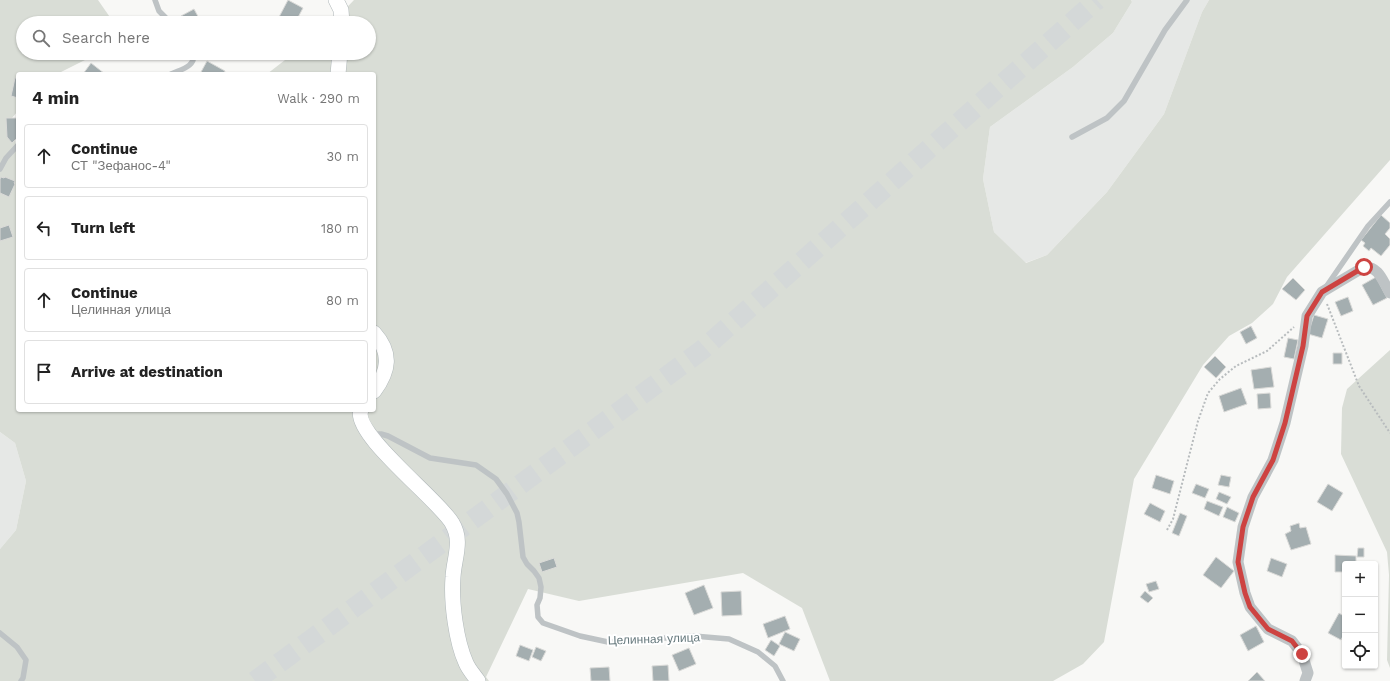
<!DOCTYPE html>
<meta charset="utf-8">
<style>
:root{--surface:#fff;--page:#f2f2f2;--text:#222;--muted:#767676;--line:#e0e0e0}
body{margin:0;font-family:"Work Sans",sans-serif;background:var(--page);color:var(--text)}
.controls{position:absolute;right:12px;bottom:12px;display:grid;overflow:hidden;border-radius:4px;box-shadow:0 1px 3px #0004}
.controls button{width:36px;height:36px;display:grid;place-items:center;padding:0;border:0;border-bottom:1px solid var(--line);background:var(--surface);color:var(--text);font:20px sans-serif}
.stop{position:absolute;width:12px;height:12px;margin:-9px;border:3px solid #cd4341;border-radius:50%;background:#fff}
.stop.end{background:#cd4341;border-color:#fff;box-shadow:0 1px 4px #0008}
.list{margin:0;padding:0;list-style:none}
h2{display:flex;justify-content:space-between;align-items:center;height:52px;margin:0;padding:0 16px;font-size:17px}
h2 small{font-size:13px;font-weight:400;color:var(--muted)}
.list li{display:grid;grid-template-columns:26px 1fr auto;gap:12px;align-items:center;box-sizing:border-box;height:64px;margin:0 8px 8px;padding:0 8px;border:1px solid var(--line);border-radius:4px}
.list b{display:block;font-size:15px;white-space:nowrap}
.list p{margin:0;font-size:13px;white-space:nowrap;color:var(--muted)}
.list em{font-size:13px;font-style:normal;color:var(--muted)}
.icon{flex:none;width:22px;height:22px;fill:none;stroke:currentColor;stroke-width:2;stroke-linecap:round;stroke-linejoin:round}
.map{position:relative;flex:none;width:1390px;height:681px;overflow:hidden}
.search{position:absolute;background:var(--surface);box-shadow:0 1px 3px #0004;left:16px;top:16px;width:360px;height:44px;display:flex;align-items:center;gap:10px;box-sizing:border-box;padding:0 14px;border-radius:22px;color:var(--muted);font-size:15px}
.panel{position:absolute;background:var(--surface);box-shadow:0 1px 3px #0004;left:16px;top:72px;width:360px;height:340px;border-radius:4px}
.map>svg:first-child{display:block}
</style>
<div class="map">
<svg width="1390" height="681" viewBox="0 0 1390 681">
<rect width="100%" height="100%" fill="#f8f8f6"/>
<path fill="#e6e8e6" d="M1131,0H1209L1202,12L1164,114L1107,192L1047,255L1025,263L994,232L983,179L990,127L1073,67L1113,33L1132,2Z
M0,432L15,443L26,481L16,530L0,549Z"/>
<path fill="#d9ddd6" d="M0,0H98L114,23H23V53H99L57,74H18V111L12,118L16,147L18,148V410H374V74H267L294,53H369V23H332L354,0H1131L1132,2L1113,33L1073,67L990,127L983,179L994,232L1026,263L1047,255L1107,192L1164,114L1202,12L1209,0H1390V160L1287,277L1273,304L1252,323L1229,336L1203,365L1134,479L1104,642L1083,664L1053,681H830L802,608L743,573L579,601L528,589L486,677L489,681H0V549L16,530L26,481L15,443L0,432Z
M1390,350V668L1387,660L1389,575L1387,552L1341,454L1342,408L1347,389Z"/>
<path fill="#a4aeb0" stroke="#dadad8" d="M288,0L303,8L295,23H286L278,19Z
M194,9L201,22L185,23L181,16Z
M207,61L225,71L224,74H204L201,72Z
M91,63L105,74H83Z
M15,78H18V98L11,96Z
M6,118H18V137L12,143L7,137Z
M1,177L4,178L5,177L15,181L14,183L15,184L9,197L0,193V179Z
M1381,215L1390,223V228L1385,234L1390,239V245L1381,256L1371,248L1369,251L1363,246L1365,243L1361,240Z
M9,225L13,237L0,241V228Z
M1376,277L1387,298L1373,305L1362,285Z
M1293,278L1305,290L1296,300L1282,289Z
M1348,297L1353,311L1341,316L1335,302Z
M1314,315L1328,319L1322,338L1308,334Z
M1251,326L1257,338L1246,344L1240,332Z
M1288,338L1298,340L1294,359L1284,357Z
M1333,353H1342V364H1333Z
M1215,356L1226,367L1216,378L1204,367Z
M1271,367L1274,387L1254,389L1251,370Z
M1241,388L1247,404L1224,412L1219,396Z
M1270,393L1271,408L1258,409L1257,394Z
M1156,475L1174,481L1170,494L1152,488Z
M1221,475L1231,477L1229,487L1218,485Z
M1196,484L1209,489L1205,498L1192,493Z
M1328,484L1343,493L1332,511L1317,502Z
M1219,492L1231,497L1227,504L1216,499Z
M1207,501L1223,507L1219,516L1204,509Z
M1150,503L1165,511L1160,522L1144,514Z
M1227,507L1239,513L1235,522L1223,517Z
M1180,513L1187,516L1179,536L1172,533Z
M1299,523L1300,528L1306,527L1311,544L1291,550L1285,534L1291,531L1290,526Z
M1358,548H1364V557H1357Z
M1335,555L1356,556V564H1345V572H1335Z
M1216,557L1234,571L1221,588L1203,575Z
M554,558L557,567L542,572L539,563Z
M1271,558L1287,564L1282,577L1267,571Z
M1156,581L1159,589L1149,592L1146,584Z
M704,585L713,608L694,615L685,593Z
M741,591L742,615L722,616L721,592Z
M1145,591L1153,598L1148,603L1140,597Z
M1339,613L1345,617V632L1341,640L1328,633Z
M785,616L790,629L768,638L763,624Z
M1256,626L1264,642L1248,651L1240,635Z
M785,632L800,639L794,651L779,644Z
M771,640L780,646L774,656L765,650Z
M520,645L533,650L529,661L516,656Z
M536,647L546,651L541,661L532,657Z
M689,648L696,664L679,671L672,655Z
M668,665L669,681H653L652,666Z
M609,667L610,681H591L590,668Z
M1257,672L1265,681H1248Z"/>
<g fill="none" stroke-linecap="round" stroke-linejoin="round">
<path stroke="#d4d8d8" stroke-width="20" stroke-dasharray="20 10" stroke-linecap="butt" d="M255,681L702,350L1097,0"/>
<g stroke="#b0b8ba" stroke-width="16">
<path id="secondary" d="M336,0L341,10L342,23
M338,74L340,53
M374,333C392,353 389,371 374,391
M361,410C351,433 440,501 452,523C463,541 454,558 453,577C451,602 456,641 466,663C469,670 474,675 478,681"/>
</g>
<path stroke="#b8bcbe" stroke-width="2" stroke-dasharray="2 2" stroke-linecap="butt" d="M1327,304L1359,386L1390,433
M1167,530L1173,519L1198,421L1208,393L1220,379L1236,366L1267,351L1294,327"/>
<path stroke="#bec3c5" stroke-width="5.5" d="M155,0L159,11L171,23
M171,74C182,69 195,67 194,53
M1072,137L1107,118L1124,101L1165,30L1187,0
M0,169L6,158L18,145
M1326,287L1368,226L1390,202
M372,434H381L388,436L430,458L476,465L496,479L507,494L517,513L519,522L523,557L527,564L534,571L539,578L541,587L540,598L537,605L538,617L543,623L580,636L608,642L694,636L729,639L758,652L775,666L783,681
M0,633L17,647L26,660L23,678L21,681"/>
<path stroke="#bec3c5" stroke-width="11" d="M1305,681L1308,673L1302,654L1292,641L1268,629L1250,607L1245,593L1238,562L1243,527L1253,497L1273,460L1285,423L1303,346L1307,316L1322,292L1364,267C1379,266 1383,282 1390,293"/>
<use href="#secondary" stroke="#fff" stroke-width="15"/>
</g>
<g fill="none" stroke-linecap="round" stroke-linejoin="round">
<path stroke="#cd4341" stroke-width="5" d="M1302,654L1292,641L1268,629L1250,607L1245,593L1238,562L1243,527L1253,497L1273,460L1285,423L1303,346L1307,316L1322,292L1364,267"/>
</g>
<g text-anchor="middle" dominant-baseline="central" stroke-width="4" stroke-linejoin="round" paint-order="stroke">
<g font-size="12" fill="#66797d" stroke="#fff">
<text transform="translate(654 639) rotate(-2)">Целинная улица</text>
</g>
</g>
</svg>
<div class="controls">
<button>+</button>
<button>−</button>
<button><svg class="icon" aria-label="locate" viewBox="0 0 24 24"><circle cx="12" cy="12" r="6"/><path d="M12 2v4M12 18v4M2 12h4M18 12h4"/></svg></button>
</div>
<div class="stop" style="left:1364px;top:267px"></div>
<div class="stop end" style="left:1302px;top:654px"></div>
<div class="search"><svg class="icon" aria-label="search" viewBox="0 0 24 24"><circle cx="10" cy="10" r="6"/><path d="M15 15l6 6"/></svg>Search here</div>
<section class="panel">
<h2>4 min<small>Walk · 290 m</small></h2>
<ul class="list">
<li><svg class="icon" aria-label="ahead" viewBox="0 0 24 24"><path d="M12 20V5M6 11l6-6 6 6"/></svg><div><b>Continue</b><p>СТ &quot;Зефанос-4&quot;</p></div><em>30 m</em></li>
<li><svg class="icon" aria-label="left" viewBox="0 0 24 24"><path d="M17 20v-9H6M10 6l-5 5 5 5"/></svg><div><b>Turn left</b></div><em>180 m</em></li>
<li><svg class="icon" aria-label="ahead" viewBox="0 0 24 24"><path d="M12 20V5M6 11l6-6 6 6"/></svg><div><b>Continue</b><p>Целинная улица</p></div><em>80 m</em></li>
<li><svg class="icon" aria-label="arrive" viewBox="0 0 24 24"><path d="M6 21V4h12l-3 4 3 4H6"/></svg><div><b>Arrive at destination</b></div></li>
</ul>
</section>
</div>
